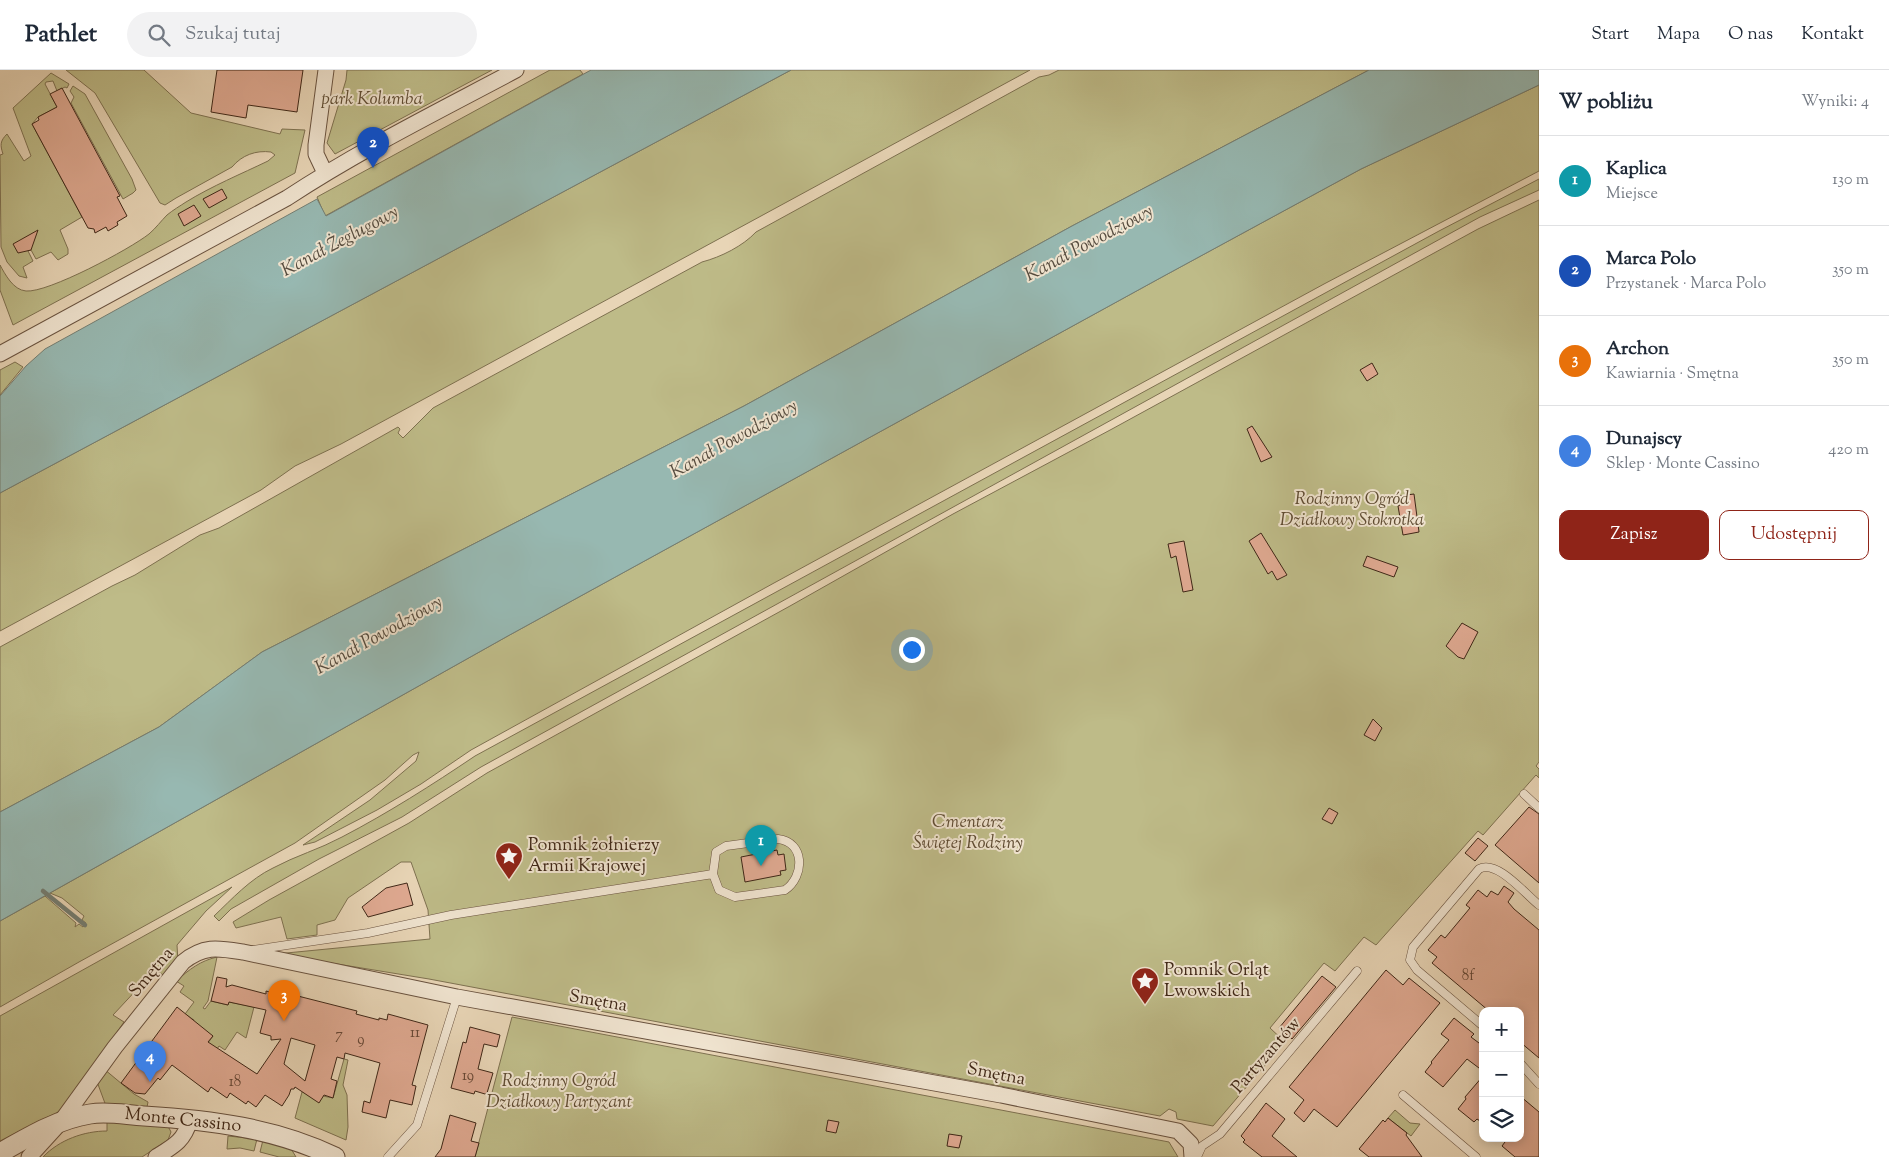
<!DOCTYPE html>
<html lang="pl">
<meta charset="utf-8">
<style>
:root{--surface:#fff;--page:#f2f2f3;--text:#1f2937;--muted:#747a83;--line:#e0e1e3;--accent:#8f2418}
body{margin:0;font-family:"Sorts Mill Goudy",serif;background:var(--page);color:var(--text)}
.controls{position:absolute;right:15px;bottom:15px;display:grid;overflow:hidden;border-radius:10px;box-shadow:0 2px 12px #0003}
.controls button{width:45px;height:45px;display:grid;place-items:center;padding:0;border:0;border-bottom:1px solid var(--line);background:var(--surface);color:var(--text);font:25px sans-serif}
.you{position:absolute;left:911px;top:579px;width:18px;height:18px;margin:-12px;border:4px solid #fff;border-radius:50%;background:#1a73e8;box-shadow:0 0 0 8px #1a73e833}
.badge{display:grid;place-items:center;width:32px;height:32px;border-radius:50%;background:var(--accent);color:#fff;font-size:16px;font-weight:700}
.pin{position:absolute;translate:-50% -41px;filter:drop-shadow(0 1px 2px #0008)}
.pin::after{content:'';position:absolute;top:26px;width:18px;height:15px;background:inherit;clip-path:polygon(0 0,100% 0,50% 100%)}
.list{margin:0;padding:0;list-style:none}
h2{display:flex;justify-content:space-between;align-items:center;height:65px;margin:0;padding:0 20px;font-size:21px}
h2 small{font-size:16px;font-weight:400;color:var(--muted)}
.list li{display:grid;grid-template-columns:32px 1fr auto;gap:15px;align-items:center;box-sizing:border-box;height:90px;padding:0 20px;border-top:1px solid var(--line)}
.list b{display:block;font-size:19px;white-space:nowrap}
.list p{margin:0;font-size:16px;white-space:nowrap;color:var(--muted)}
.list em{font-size:16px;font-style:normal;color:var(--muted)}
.actions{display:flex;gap:10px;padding:15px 20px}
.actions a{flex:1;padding:11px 0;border:1px solid var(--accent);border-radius:10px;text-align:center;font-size:18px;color:var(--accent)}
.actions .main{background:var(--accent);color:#fff}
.icon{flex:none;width:28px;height:28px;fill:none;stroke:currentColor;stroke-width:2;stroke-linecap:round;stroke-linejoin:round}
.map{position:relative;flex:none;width:1539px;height:1087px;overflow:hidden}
header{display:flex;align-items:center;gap:30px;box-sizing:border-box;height:70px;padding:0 25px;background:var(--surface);border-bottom:1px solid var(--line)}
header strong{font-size:24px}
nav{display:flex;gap:28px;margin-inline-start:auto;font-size:18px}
.search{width:350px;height:45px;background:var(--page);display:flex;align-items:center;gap:12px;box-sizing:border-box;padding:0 18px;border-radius:28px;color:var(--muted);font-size:19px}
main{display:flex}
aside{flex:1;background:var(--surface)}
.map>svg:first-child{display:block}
</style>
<header>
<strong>Pathlet</strong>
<div class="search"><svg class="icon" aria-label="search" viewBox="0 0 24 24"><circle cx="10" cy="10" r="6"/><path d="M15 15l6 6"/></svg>Szukaj tutaj</div>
<nav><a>Start</a><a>Mapa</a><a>O nas</a><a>Kontakt</a></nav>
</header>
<main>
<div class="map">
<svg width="1539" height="1087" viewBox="0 0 1539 1087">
<rect width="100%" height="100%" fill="#e8d5b6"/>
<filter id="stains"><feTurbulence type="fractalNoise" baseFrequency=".004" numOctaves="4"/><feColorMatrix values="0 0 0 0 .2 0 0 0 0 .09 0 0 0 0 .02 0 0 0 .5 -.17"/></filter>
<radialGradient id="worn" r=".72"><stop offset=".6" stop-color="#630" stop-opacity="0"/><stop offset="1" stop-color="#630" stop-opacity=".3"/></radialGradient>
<path fill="#bebb88" stroke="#7e7150" d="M66,0H144L191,43L280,64L282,59L305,60L295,103L13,255L0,220V195C5,204 13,220 26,221C48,223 130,179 149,164C156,158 161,151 167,145C173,140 180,136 186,132C212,116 241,104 268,91L275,85L271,82C256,80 242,85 232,97L176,128L165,135L160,133L95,23Z
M347,0H492L335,84L327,73L346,10Z
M550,0H580L583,4L325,146L317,127Z
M791,0H1030L341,374L295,396L261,420L0,561V423Z
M1059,0H1369L1072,156L744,336L262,582L159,657L0,742V577L112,516L135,505L200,465L219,458L398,357L400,359L398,363L403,368L433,338L702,192C721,187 743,176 756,162L1039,7L1049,5Z
M51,3L69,14L67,18L65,17L57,21L53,11L46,12L45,14L57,37L38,47L32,54L82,147L60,160L68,179V184L58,190L51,182L36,189L31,180L28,181L33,191L23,197L27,208L19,206L7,192L1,177L0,85L3,84C0,75 0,71 7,64L24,91L31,86L13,38Z
M1539,15V101L1324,214L774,513L471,680L421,714L377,740L315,772L303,775L370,730L416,691L419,682L413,685L385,710L295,773L79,892L0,937V851L45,826L76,853L75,857L79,854L83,857L86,853L82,850L84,846L62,828L50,823L506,567L1162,207L1361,99Z
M73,16L85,24L132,109L136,120L133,123L123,129L71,33L74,27L70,21Z
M1539,109V120L1480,147L481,697L402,747L319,789L231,839L219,851L214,846C232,829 250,809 273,798C295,786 320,779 342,767C388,743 432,715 475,686L1439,161Z
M1539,130V692L1536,696L1539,699V708L1536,705L1483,765L1478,761L1376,875L1364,867L1335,901L1324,893L1270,958L1285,972L1213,1056L1177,1049L1176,1042L1169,1039L1160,1046L429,909L276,884L430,869L428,840L411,792H401L348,828L335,850L317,855V865L287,869L281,847L236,858L233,852L269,830L409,753L487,703L790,536L953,444L1112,359L1478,159Z
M15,292L23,297L0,325V300Z
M232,817L206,841L177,875L178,892L165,906L155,900L113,945L124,952L68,1033L58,1042L0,1071V946Z
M217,887L208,931L203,938L205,939L211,931L228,935L229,932L254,937L246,968L237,962L225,980L219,976L212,987L203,980L213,966L192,954L194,950L185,944L194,932L180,922L184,916L176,911C190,899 200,891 217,887Z
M512,947L1169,1072L1178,1087H475Z
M344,989L348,990L343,1015L347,1025L348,1057L346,1070L295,1048L302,1022L333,1028Z
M104,999L134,1024L148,1032L147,1037L106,1036L96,1009Z
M1395,1040L1410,1053L1420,1054L1411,1066L1388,1048Z
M107,1051L166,1056L169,1058L171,1062L168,1070L142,1087H43C59,1070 84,1061 107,1061Z
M228,1066L257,1069L254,1081L240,1078L227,1079Z
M263,1070L290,1077L296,1087H279L260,1082Z"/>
<path fill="#97b8b1" stroke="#747e73" d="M591,0H791L0,423V326L26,296L45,279L317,129L326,146Z
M1369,0H1539V15L1361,99L1162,207L506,567L0,851V742L159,657L262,582L744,336L1072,156Z"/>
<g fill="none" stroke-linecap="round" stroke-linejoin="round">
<path stroke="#747e73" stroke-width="4.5" d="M43,821L85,855"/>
</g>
<path fill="#dfa991" stroke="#3f2717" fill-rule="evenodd" d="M217,0H303L297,42L248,35L246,48L211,42Z
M62,18L120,126L117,127L127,146L117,152L118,155L108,161L106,157L95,163L94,159L88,158L32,54L39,50L38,47L57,37L50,24Z
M222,119L227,128L209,138L203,129Z
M194,135L201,146L184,156L178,144Z
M38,160L31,180L18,183L13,174Z
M1372,293L1378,304L1367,311L1360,300Z
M1252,356L1272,387L1261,392L1247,359Z
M1414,424L1419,462L1403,465L1398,436L1400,435L1399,426Z
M1261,463L1287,505L1277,510L1272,501L1268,504L1249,471Z
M1184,471L1193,520L1183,522L1176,486L1171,488L1168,474Z
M1367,486L1398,497L1394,507L1363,496Z
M1462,553L1478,562L1464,589L1458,587L1446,576Z
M1373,649L1382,658L1375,671L1364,665Z
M1529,737L1539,744V813L1495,775Z
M1329,738L1338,743L1332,754L1322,749Z
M1478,768L1488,776L1475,791L1465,783Z
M777,780L778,785L784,784L786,800L780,801L781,805L745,812L741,787Z
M407,813L413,835L368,847L362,837L386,818Z
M1504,816L1514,823L1508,832L1514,839L1539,860V988L1520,972V941H1489L1432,893L1437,887L1428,880L1441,865L1445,868L1470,838L1466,835L1478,820L1487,827L1491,821L1498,825Z
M1386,900L1403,915L1409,908L1440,933L1337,1057L1314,1039L1304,1052L1294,1043L1304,1030L1289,1017Z
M1322,906L1336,917L1292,969L1279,958Z
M217,907L227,909L226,917L232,915L266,924V921L285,926L286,923L357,941L356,944L379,950V948L387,950L388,944L428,955L412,1015L416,1016L412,1035L390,1030L386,1048L362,1042L364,1031L370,1033L380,993L345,983L344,989L337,987L331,1009L337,1011L333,1028L324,1025L319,1033L295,1017L294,1019H291L289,1025L282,1036L265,1025L256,1037L248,1031L246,1034L230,1023L227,1028L211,1017L208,1022L172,995L160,1010L158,1008L145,1024L135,1023L121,1013L177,937L213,966L208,972L257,1004L281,969L271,970V966L260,963L266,940L229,932L228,935L211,931ZM291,968L315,975L305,1011L284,994Z
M1454,948L1474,964L1471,967L1483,976V1001L1467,989L1443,1017L1425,1002L1432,993L1431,992L1449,970L1441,964Z
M470,957L500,965L497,977L484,974L478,999L493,1003L487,1023L485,1024L475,1021L474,1024L451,1018L463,972L466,973Z
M1483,1006V1053L1477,1049L1474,1052L1458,1039L1466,1029L1465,1027Z
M1520,1026L1539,1042V1087H1515L1502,1076L1508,1068H1520Z
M1266,1033L1285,1049L1272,1066L1297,1087H1262L1243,1072L1245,1070L1241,1066Z
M450,1045L476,1053L471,1071L479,1073L475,1087H435L441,1079Z
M1388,1048L1407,1063L1406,1065L1422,1087H1369L1359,1079L1383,1050L1385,1052Z
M828,1050L839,1052L836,1063L826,1061Z
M949,1064L962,1066L959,1078L947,1076Z"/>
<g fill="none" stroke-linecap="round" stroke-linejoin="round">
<g stroke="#69523f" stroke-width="9">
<path id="service" d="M1524,724L1539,738
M778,769C805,772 805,806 785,820L735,827L719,820L713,804L716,782L726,776Z
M253,880L368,863L451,845L713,804
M1483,956L1417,900L1410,890L1413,877L1479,799C1497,789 1525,824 1539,835
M1520,993L1539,1014
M1403,1025L1476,1087
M388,1087L417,1055L457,927
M1197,1087L1202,1076L1220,1064L1357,901"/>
</g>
<g stroke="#69523f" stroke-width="17">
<path id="minor" d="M325,103L316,84V75L326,0
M0,284L287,128C360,80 439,41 516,0
M29,1087L60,1053L115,977L183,892C204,875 218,878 243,882L457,927L1001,1025L1178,1061L1191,1074L1192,1087
M156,1087C174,1076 184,1071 190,1050"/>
</g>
<g stroke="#69523f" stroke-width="21">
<path id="tertiary" d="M0,1083C28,1067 58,1049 90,1044C107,1041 126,1045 144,1046C210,1050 275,1058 335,1087"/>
</g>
<use href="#service" stroke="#f0e4d0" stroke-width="8"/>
<use href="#minor" stroke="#f0e4d0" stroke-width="15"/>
<use href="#tertiary" stroke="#f0e4d0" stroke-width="19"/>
</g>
<defs>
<g id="sight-pin" transform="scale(1.4375)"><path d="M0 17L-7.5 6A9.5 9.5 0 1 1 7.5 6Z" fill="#8f2418" stroke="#f0e4d0"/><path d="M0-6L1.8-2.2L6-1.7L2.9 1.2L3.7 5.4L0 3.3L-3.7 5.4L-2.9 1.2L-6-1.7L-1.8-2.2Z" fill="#fff"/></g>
</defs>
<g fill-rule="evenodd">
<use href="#sight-pin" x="509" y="786"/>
<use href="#sight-pin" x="1145" y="911"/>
</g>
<g text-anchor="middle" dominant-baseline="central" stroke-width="4" stroke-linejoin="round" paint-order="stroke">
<g font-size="15" fill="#674836">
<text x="1468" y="906">8f</text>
<text x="415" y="963">11</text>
<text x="339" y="965">7</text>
<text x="361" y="970">9</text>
<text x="468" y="1006">19</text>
<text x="235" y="1012">18</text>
</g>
<g font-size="18" font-style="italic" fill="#5f4c33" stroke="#f0e4d0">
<text x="372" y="30">park Kolumba</text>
<text x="1352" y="430">Rodzinny Ogród<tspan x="1352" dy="21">Działkowy Stokrotka</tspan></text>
<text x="968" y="753">Cmentarz<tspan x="968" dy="21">Świętej Rodziny</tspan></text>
<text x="559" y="1012">Rodzinny Ogród<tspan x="559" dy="21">Działkowy Partyzant</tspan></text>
</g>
<g font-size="18" fill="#3f2717" stroke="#f0e4d0" text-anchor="start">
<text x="528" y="776">Pomnik żołnierzy<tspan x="528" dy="21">Armii Krajowej</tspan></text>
<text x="1164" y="901">Pomnik Orląt<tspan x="1164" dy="21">Lwowskich</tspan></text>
</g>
<g font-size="18" fill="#3f2717" stroke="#f0e4d0">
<text transform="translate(152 903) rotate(-50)">Smętna</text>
<text transform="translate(598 932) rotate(10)">Smętna</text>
<text transform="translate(1267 986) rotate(-49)">Partyzantów</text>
<text transform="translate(996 1005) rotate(11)">Smętna</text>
<text transform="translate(183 1051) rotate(6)">Monte Cassino</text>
</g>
<g font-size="19" font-style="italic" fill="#554b3e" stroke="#f0e4d0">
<text transform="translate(340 172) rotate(-28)">Kanał Żeglugowy</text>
<text transform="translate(1089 174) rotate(-28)">Kanał Powodziowy</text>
<text transform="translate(734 370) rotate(-29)">Kanał Powodziowy</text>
<text transform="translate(379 566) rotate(-29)">Kanał Powodziowy</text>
</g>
</g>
<rect width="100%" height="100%" filter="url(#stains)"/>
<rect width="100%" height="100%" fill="url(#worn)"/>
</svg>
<div class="controls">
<button>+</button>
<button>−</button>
<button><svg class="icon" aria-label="layers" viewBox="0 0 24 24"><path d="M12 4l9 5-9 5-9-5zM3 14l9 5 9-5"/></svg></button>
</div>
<div class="you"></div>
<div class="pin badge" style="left:761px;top:796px;background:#0f9aa8">1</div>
<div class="pin badge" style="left:373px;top:98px;background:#1a4fb4">2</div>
<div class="pin badge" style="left:284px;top:951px;background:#e8710a">3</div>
<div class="pin badge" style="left:150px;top:1012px;background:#3f7fe0">4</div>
</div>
<aside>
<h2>W pobliżu<small>Wyniki: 4</small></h2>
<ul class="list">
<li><span class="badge" style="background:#0f9aa8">1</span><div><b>Kaplica</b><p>Miejsce</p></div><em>130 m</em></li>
<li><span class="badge" style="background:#1a4fb4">2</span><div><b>Marca Polo</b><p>Przystanek · Marca Polo</p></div><em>350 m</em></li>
<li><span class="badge" style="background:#e8710a">3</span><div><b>Archon</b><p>Kawiarnia · Smętna</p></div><em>350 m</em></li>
<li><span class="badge" style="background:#3f7fe0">4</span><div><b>Dunajscy</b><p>Sklep · Monte Cassino</p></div><em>420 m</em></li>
</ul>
<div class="actions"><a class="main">Zapisz</a><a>Udostępnij</a></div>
</aside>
</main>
